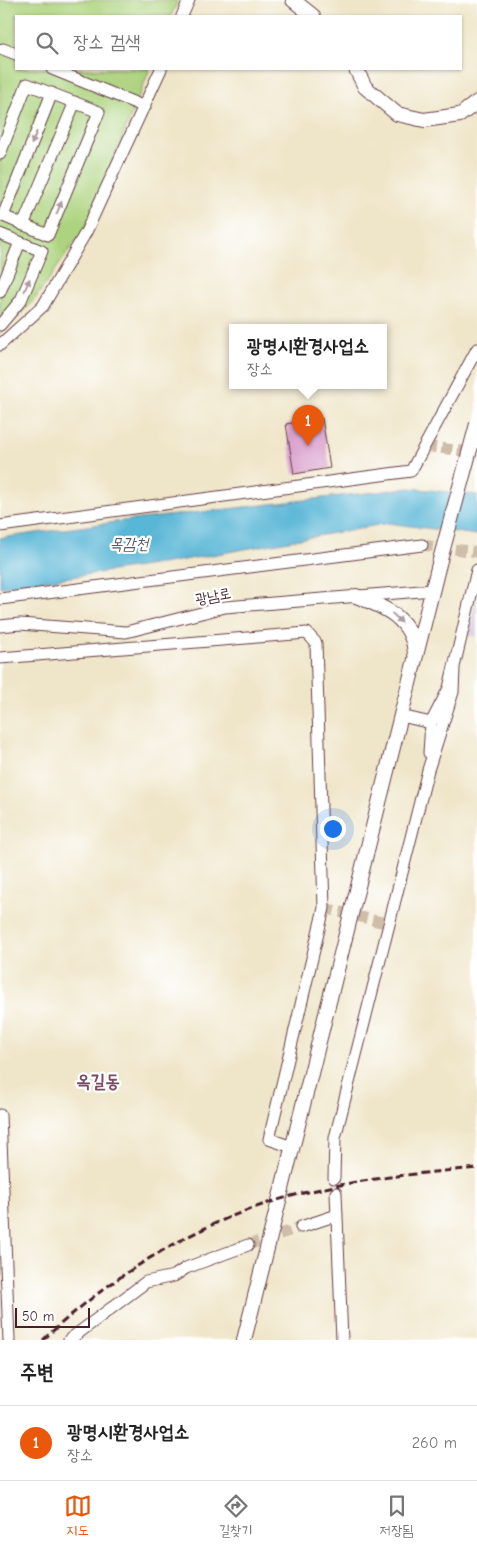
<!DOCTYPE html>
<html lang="ko">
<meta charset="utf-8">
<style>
:root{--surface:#fff;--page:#f2f2f2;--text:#222;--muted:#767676;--line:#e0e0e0;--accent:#ea580c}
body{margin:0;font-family:"Comic Neue","Poor Story",sans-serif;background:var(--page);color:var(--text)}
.scale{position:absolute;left:15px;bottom:12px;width:75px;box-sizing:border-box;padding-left:5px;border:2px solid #4a1f2b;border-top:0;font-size:14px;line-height:18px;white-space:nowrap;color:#4a1f2b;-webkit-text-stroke:4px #fff;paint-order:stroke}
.you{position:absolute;left:332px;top:828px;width:18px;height:18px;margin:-12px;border:4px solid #fff;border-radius:50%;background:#1a73e8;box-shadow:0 0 0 8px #1a73e833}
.badge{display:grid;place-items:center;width:32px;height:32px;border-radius:50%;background:var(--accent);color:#fff;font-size:16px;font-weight:700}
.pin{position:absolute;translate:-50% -41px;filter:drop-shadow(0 1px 2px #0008)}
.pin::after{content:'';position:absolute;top:26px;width:18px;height:15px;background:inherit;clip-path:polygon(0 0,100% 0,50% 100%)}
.popup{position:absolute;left:229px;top:324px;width:158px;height:65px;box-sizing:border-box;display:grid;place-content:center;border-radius:0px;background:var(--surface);filter:drop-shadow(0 1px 4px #0005);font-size:16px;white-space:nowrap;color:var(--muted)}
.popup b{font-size:19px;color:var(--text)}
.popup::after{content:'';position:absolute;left:50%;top:100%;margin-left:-10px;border:10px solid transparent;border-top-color:var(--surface)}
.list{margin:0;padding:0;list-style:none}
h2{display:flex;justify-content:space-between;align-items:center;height:65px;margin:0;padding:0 20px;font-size:21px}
h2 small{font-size:16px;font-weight:400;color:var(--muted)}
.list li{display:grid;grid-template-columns:32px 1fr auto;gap:15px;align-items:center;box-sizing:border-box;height:75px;padding:0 20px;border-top:1px solid var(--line)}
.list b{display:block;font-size:19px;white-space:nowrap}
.list p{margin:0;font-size:16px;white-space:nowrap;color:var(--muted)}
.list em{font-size:16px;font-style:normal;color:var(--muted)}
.icon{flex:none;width:28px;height:28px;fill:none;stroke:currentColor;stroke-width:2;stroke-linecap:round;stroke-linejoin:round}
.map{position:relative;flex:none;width:477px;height:1340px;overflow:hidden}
.search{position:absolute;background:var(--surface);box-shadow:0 1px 4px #0004;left:15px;right:15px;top:15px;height:55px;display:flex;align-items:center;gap:12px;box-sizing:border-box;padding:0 18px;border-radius:0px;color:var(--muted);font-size:19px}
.sheet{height:140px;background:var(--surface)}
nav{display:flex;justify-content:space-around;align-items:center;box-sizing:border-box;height:70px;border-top:1px solid var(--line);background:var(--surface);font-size:14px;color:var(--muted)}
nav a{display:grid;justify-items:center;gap:2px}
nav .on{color:var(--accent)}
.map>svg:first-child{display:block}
</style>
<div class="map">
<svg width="477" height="1340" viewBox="0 0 477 1340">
<rect width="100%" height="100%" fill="#fff"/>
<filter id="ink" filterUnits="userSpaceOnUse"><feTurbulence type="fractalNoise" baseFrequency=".02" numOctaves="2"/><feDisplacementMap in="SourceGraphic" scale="10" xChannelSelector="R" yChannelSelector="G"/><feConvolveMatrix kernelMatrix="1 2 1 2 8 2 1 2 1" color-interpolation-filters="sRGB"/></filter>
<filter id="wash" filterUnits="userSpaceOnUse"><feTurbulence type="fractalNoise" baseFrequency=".0096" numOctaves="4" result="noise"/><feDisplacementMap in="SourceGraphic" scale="20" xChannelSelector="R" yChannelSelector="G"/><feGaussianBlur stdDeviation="1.12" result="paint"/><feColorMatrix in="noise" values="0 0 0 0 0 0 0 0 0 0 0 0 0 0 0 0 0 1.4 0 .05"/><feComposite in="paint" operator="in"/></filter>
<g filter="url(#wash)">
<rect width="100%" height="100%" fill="#efe5c8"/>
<path fill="#cdbed2" d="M477,594V637L468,636Z"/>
<path fill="#acd37d" stroke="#7b7954" d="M0,0H178L171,16H16V69H150L86,226L35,299L0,333Z"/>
<path fill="#58b6d6" stroke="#516a80" d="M410,488L477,495V535L389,523L167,563L0,587V538L123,521Z"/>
<g id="blocks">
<path fill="#d79bca" d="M322,418L330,468L294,474L286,424Z"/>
</g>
</g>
<g filter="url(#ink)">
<use href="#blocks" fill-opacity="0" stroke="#633d43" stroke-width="1"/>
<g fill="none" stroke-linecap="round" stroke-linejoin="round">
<path stroke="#cebda9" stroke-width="11" stroke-dasharray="11 5.5" stroke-linecap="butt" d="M425,446L477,453
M422,545L477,552
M324,908L389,924
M248,1245L301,1227"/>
<g stroke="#633d43" stroke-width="13">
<path id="minor" d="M182,16L189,0
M3,49L16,54
M52,69L145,107
M0,154L27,84L99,112L48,235L3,216L52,93
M23,225L75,102
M0,234L42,251L21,300L0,325
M0,292L20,242
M0,345L43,306L86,232L161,69
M0,526L411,471L477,349
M0,599L422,545
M0,626L20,624L126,632L225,607L433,590
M0,658L307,633L316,643L324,908L269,1139L292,1147
M401,716L431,723L449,688L477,570
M429,753L431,723
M0,1115L9,1340
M334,1178L335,1138L428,770L453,692L454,668
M336,1193L342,1340
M301,1227L337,1215
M69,1340L146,1282L174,1276L186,1268L248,1245"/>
</g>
<g stroke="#633d43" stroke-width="16">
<path id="major" d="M293,0L313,16
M356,69L365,87L397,114L424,120L460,115L477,102
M356,596C385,607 413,619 415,654
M244,1340L440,560"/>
</g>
<use href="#minor" stroke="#fff" stroke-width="11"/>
<use href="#major" stroke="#fff" stroke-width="14"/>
<path stroke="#4a1f2b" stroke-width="3" stroke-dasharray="8 4" stroke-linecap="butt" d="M43,1340C117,1270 212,1213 312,1191C366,1178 422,1173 477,1168"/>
<g stroke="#633d43" stroke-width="16" stroke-linecap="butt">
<path id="major-bridge" d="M440,560L477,424"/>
</g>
<use href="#major-bridge" stroke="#fff" stroke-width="14"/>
</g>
<defs><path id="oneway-solid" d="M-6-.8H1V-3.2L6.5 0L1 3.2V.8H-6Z" transform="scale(1.25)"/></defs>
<g fill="#ae9aa0">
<use href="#oneway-solid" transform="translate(34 138) rotate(112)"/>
<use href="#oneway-solid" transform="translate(59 208) rotate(-68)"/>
<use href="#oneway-solid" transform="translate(27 285) rotate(-67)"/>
<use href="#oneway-solid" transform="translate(397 618) rotate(43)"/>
</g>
</g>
<g text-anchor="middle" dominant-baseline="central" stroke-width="4.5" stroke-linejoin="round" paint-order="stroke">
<g font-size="15" fill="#4a1f2b" stroke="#fff">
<text transform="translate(213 596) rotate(-11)">광남로</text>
</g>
<g font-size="16" font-style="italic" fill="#505b6f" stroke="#fff">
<text x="129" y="544">목감천</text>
</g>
<g font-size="18" font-weight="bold" fill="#7b4a63" stroke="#fff">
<text x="98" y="1081">옥길동</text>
</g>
</g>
</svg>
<div class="scale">50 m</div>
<div class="you"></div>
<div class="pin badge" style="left:308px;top:446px">1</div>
<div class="popup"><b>광명시환경사업소</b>장소</div>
<div class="search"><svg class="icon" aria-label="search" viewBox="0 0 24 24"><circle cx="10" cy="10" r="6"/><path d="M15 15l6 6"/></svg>장소 검색</div>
</div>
<section class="sheet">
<h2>주변<small></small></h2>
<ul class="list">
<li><span class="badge">1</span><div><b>광명시환경사업소</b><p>장소</p></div><em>260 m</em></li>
</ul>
</section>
<nav>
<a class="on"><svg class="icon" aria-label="map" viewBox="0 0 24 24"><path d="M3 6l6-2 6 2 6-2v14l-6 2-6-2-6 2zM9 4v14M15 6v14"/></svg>지도</a>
<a><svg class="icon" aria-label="directions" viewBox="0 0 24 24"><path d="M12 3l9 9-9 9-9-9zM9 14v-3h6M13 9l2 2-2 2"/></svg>길찾기</a>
<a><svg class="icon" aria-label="saved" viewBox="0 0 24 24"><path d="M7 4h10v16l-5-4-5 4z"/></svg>저장됨</a>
</nav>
